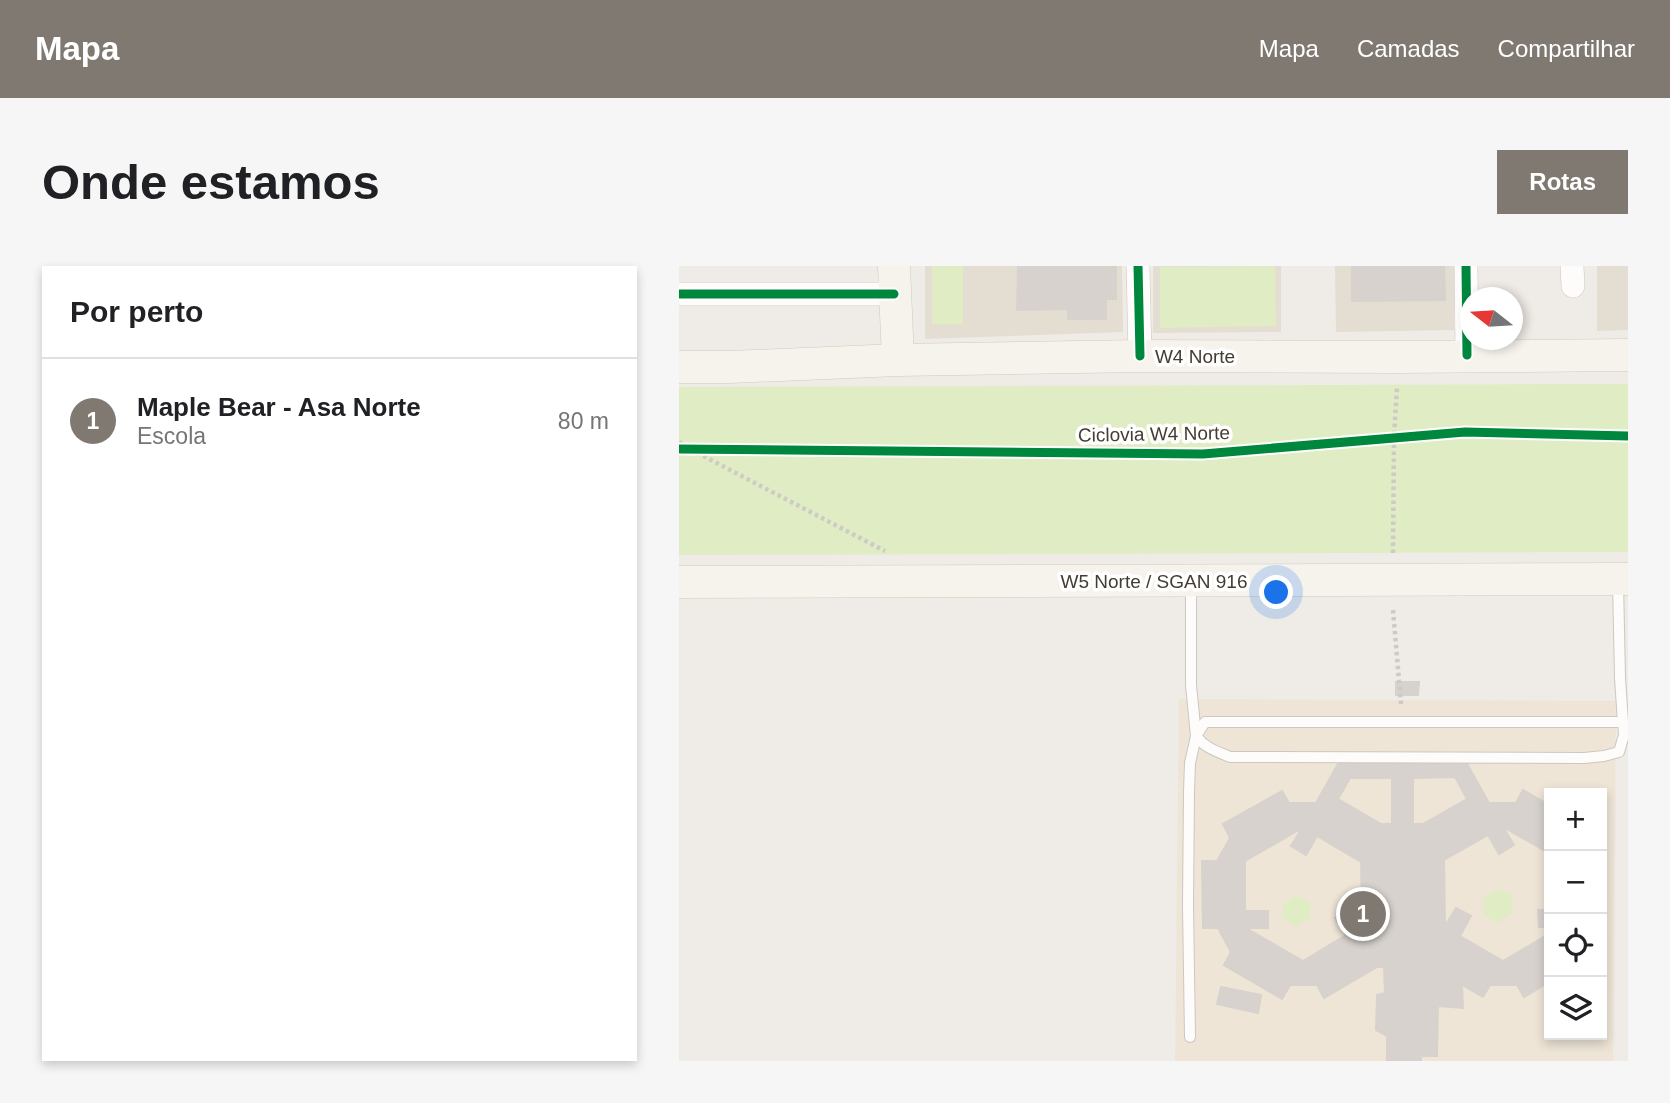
<!DOCTYPE html>
<html lang="pt">
<meta charset="utf-8">
<style>
:root{--surface:#fff;--page:#f6f6f6;--text:#202124;--muted:#757577;--line:#e0e0e0;--accent:#807971}
body{margin:0;font-family:Helvetica,sans-serif;background:var(--page);color:var(--text)}
.controls{position:absolute;right:21px;bottom:21px;display:grid;overflow:hidden;border-radius:0px;box-shadow:0 4px 10px #0003}
.controls button{width:63px;height:63px;display:grid;place-items:center;padding:0;border:0;border-bottom:2px solid var(--line);background:var(--surface);color:var(--text);font:35px sans-serif}
.compass{position:absolute;left:781px;top:21px;width:63px;height:63px;border-radius:50%;background:var(--surface);box-shadow:0 4px 10px #0003;rotate:287deg}
.you{position:absolute;left:598px;top:327px;width:24px;height:24px;margin:-18px;border:5px solid #fff;border-radius:50%;background:#1a73e8;box-shadow:0 0 0 10px #1a73e833}
.badge{display:grid;place-items:center;width:46px;height:46px;border-radius:50%;background:var(--accent);color:#fff;font-size:23px;font-weight:700}
.pin{position:absolute;translate:-50% -50%;border:4px solid #fff;box-shadow:0 2px 7px #0006}
.list{margin:0;padding:0;list-style:none}
h2{display:flex;justify-content:space-between;align-items:center;height:91px;margin:0;padding:0 28px;font-size:30px}
h2 small{font-size:23px;font-weight:400;color:var(--muted)}
.list li{display:grid;grid-template-columns:46px 1fr auto;gap:21px;align-items:center;box-sizing:border-box;height:126px;padding:0 28px;border-top:2px solid var(--line)}
.list b{display:block;font-size:26px;white-space:nowrap}
.list p{margin:0;font-size:23px;white-space:nowrap;color:var(--muted)}
.list em{font-size:23px;font-style:normal;color:var(--muted)}
.icon{flex:none;width:38px;height:38px;fill:none;stroke:currentColor;stroke-width:2;stroke-linecap:round;stroke-linejoin:round}
.map{position:relative;flex:none;width:949px;height:795px;overflow:hidden;border-radius:0px}
header{display:flex;align-items:center;gap:42px;box-sizing:border-box;height:98px;padding:0 35px;background:var(--accent);color:#fff}
header strong{font-size:33px}
nav{display:flex;gap:38px;margin-inline-start:auto;font-size:24px}
.intro{display:flex;align-items:center;justify-content:space-between;box-sizing:border-box;height:168px;padding:0 42px}
h1{margin:0;font-size:49px}
.button{padding:18px 32px;border-radius:0px;background:var(--accent);color:#fff;font-size:24px;font-weight:700}
main{display:flex;gap:42px;padding:0 42px}
aside{flex:1;background:var(--surface);border-radius:0px;box-shadow:0 4px 10px #0003}
.map>svg:first-child{display:block}
</style>
<header>
<strong>Mapa</strong>
<nav><a>Mapa</a><a>Camadas</a><a>Compartilhar</a></nav>
</header>
<div class="intro"><h1>Onde estamos</h1><a class="button">Rotas</a></div>
<main>
<aside>
<h2>Por perto<small></small></h2>
<ul class="list">
<li><span class="badge">1</span><div><b>Maple Bear - Asa Norte</b><p>Escola</p></div><em>80 m</em></li>
</ul>
</aside>
<div class="map">
<svg width="949" height="795" viewBox="0 0 949 795">
<rect width="100%" height="100%" fill="#efebe6"/>
<path fill="#e4ddd2" d="M246,0H443L444,66L246,73Z
M474,0H602V66L474,67Z
M656,0H775V64L657,66Z
M918,0H949V64L918,65Z"/>
<path fill="#eee5d7" fill-rule="evenodd" d="M500,433L937,435L934,795H496ZM870,527H923V769H870Z"/>
<path fill="#e0ecc3" d="M253,0H284V58H253Z
M596,0L597,60L481,62V1Z
M949,118V286L0,289V121Z
M818,623L833,629L834,647L818,657L804,647L805,632Z
M616,629L631,636V653L617,661L604,652V638Z"/>
<path fill="#d7d2cd" stroke="#d7d2cc" stroke-width="2" fill-rule="evenodd" d="M339,0H437V33H427V53H389V43L338,44Z
M673,0H765L766,34L673,35Z
M717,416H740L739,429H717Z
M660,496H787L810,537H837L844,524L870,539V587L824,561L835,579L820,588L809,569L765,594L766,660L777,642L792,650L781,670L824,695L870,668V716L845,731L838,719H811L804,731L783,719L784,742L759,740L758,790H742V795H708V770L697,764L698,729L706,727L705,701H698L645,732L638,719H611L603,733L545,699L552,686L539,662H524L523,595H538L551,572L544,558L603,525L610,537H637ZM776,511L788,533L744,558H734V512ZM671,512H713V558H702L659,533ZM623,562L612,580L627,589L638,570L682,596L683,644L671,642L656,652L667,669L624,695L567,662H589V645H566V595Z
M923,594H925L926,661H923Z
M859,644H870V661H860Z
M542,721L582,729L579,747L538,738Z"/>
<g fill="none" stroke-linecap="round" stroke-linejoin="round">
<g stroke="#cbc7c2" stroke-width="12">
<path id="service" d="M512,316V419L517,470L526,456H944L941,412L939,316
M511,771L509,639L510,526L511,497L517,470C526,482 537,485 551,491L905,492L925,490L940,486L945,469L944,456"/>
</g>
<g stroke="#cbc7c2" stroke-width="24">
<path id="minor" d="M459,0L461,90
M787,0L788,89
M893,0L894,20
M0,28H215"/>
</g>
<g stroke="#d0cabd" stroke-width="33">
<path id="secondary" d="M215,0L219,94
M0,101H51L219,94L461,90L719,91L949,89
M0,316L949,313"/>
</g>
<path stroke="#cecac5" stroke-width="4.5" stroke-dasharray="3.5 3.5" stroke-linecap="butt" d="M0,176L11,183L206,285
M714,287L715,171L718,121
M714,344L722,438"/>
<use href="#service" stroke="#fdfcfb" stroke-width="10"/>
<use href="#minor" stroke="#fdfcfb" stroke-width="23"/>
<use href="#secondary" stroke="#f6f3ed" stroke-width="32"/>
<g stroke="#fff" stroke-width="13">
<path id="cycleway" d="M459,0L461,90
M787,0L788,89
M0,28H215
M0,183L524,188L786,166L949,170"/>
</g>
<use href="#cycleway" stroke="#00873e" stroke-width="9"/>
</g>
<g text-anchor="middle" dominant-baseline="central" stroke-width="7" stroke-linejoin="round" paint-order="stroke">
<g font-size="19" fill="#453c32" stroke="#fff">
<text x="516" y="90">W4 Norte</text>
<text transform="translate(475 168) rotate(-1)">Ciclovia W4 Norte</text>
<text x="475" y="315">W5 Norte / SGAN 916</text>
</g>
</g>
</svg>
<div class="controls">
<button>+</button>
<button>−</button>
<button><svg class="icon" aria-label="locate" viewBox="0 0 24 24"><circle cx="12" cy="12" r="6"/><path d="M12 2v4M12 18v4M2 12h4M18 12h4"/></svg></button>
<button><svg class="icon" aria-label="layers" viewBox="0 0 24 24"><path d="M12 4l9 5-9 5-9-5zM3 14l9 5 9-5"/></svg></button>
</div>
<svg class="compass" viewBox="-18 -18 36 36"><path d="M0-13l5 13h-10z" fill="#e53935"/><path d="M0 13l5-13h-10z" fill="#757577"/></svg>
<div class="you"></div>
<div class="pin badge" style="left:684px;top:648px">1</div>
</div>
</main>
